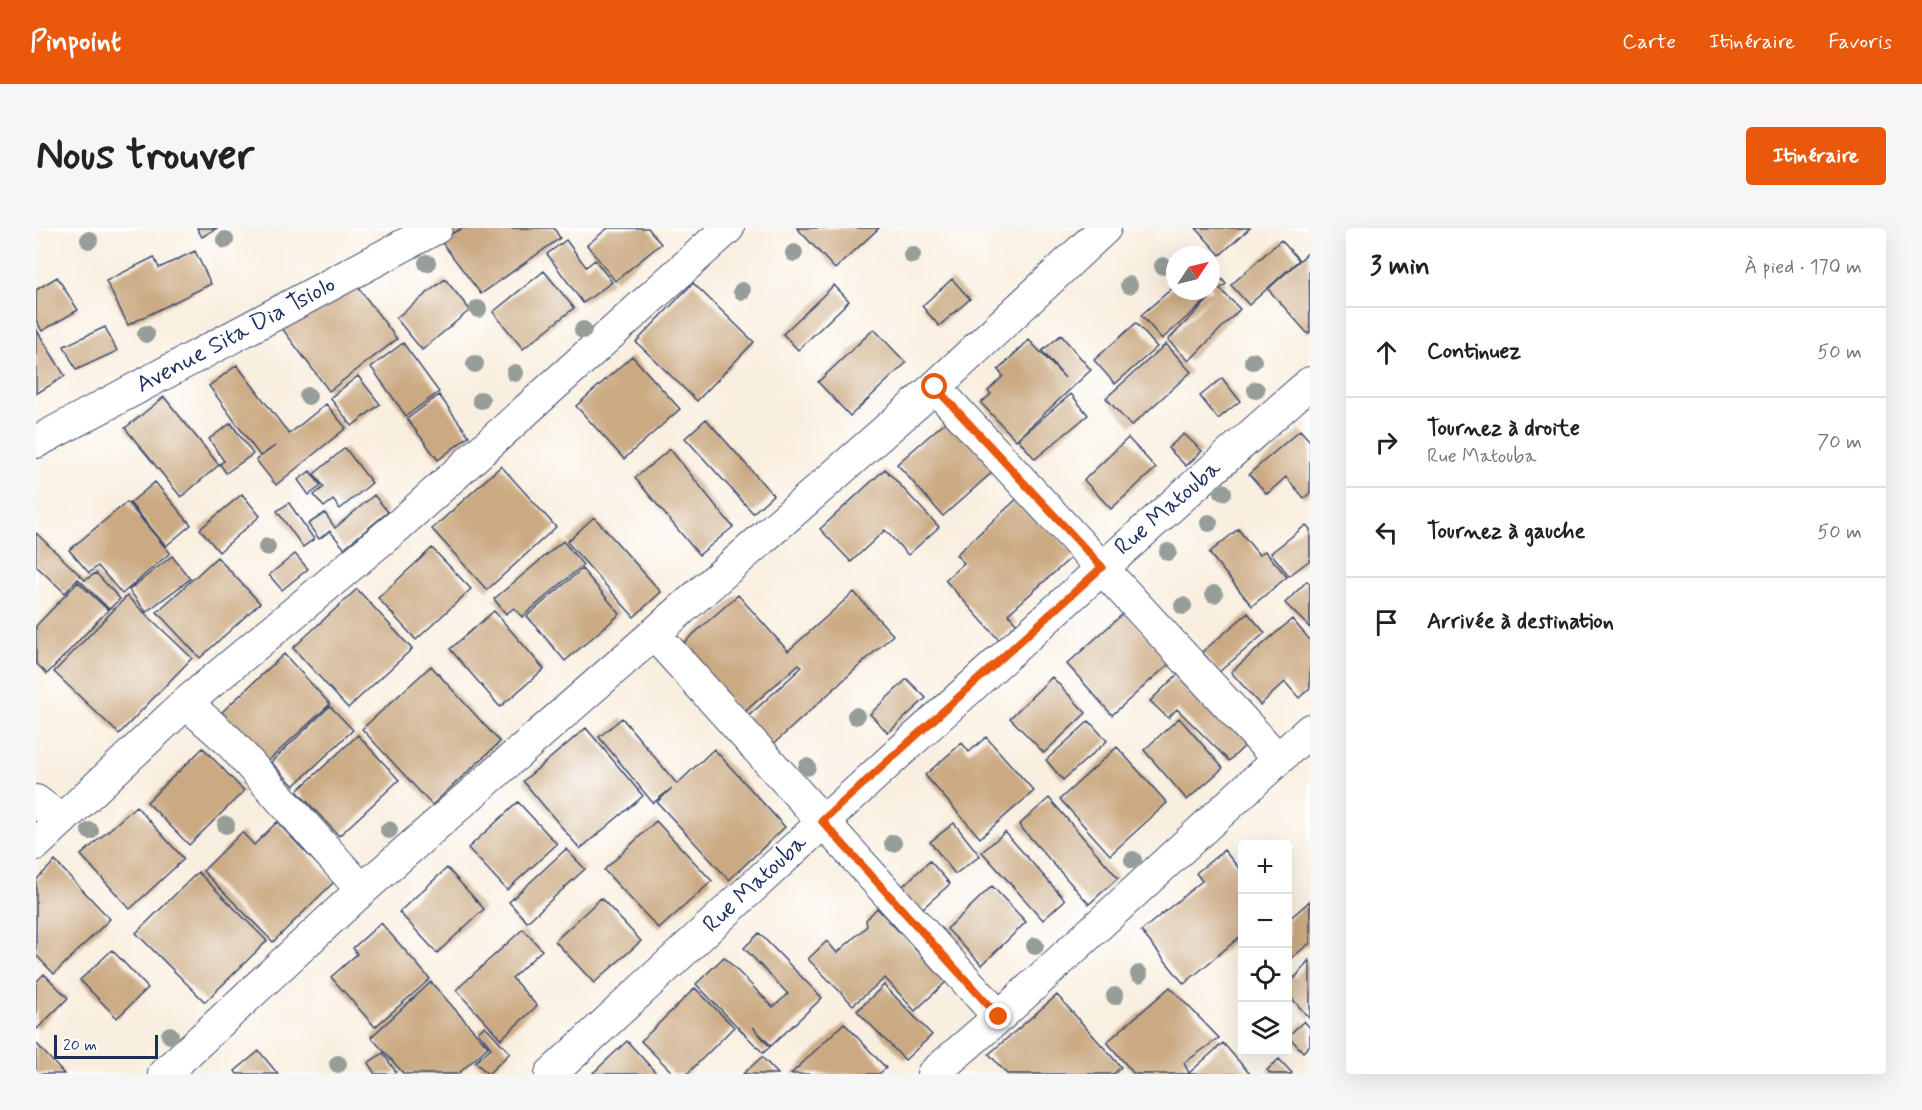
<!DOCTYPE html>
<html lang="fr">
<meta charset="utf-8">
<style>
:root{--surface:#fff;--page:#f6f6f6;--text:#222;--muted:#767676;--line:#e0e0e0;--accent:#ea580c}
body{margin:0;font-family:Mynerve,sans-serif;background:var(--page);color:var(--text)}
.controls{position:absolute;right:18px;bottom:18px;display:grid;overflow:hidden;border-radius:6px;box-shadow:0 6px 24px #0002}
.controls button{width:54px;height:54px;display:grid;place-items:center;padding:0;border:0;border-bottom:2px solid var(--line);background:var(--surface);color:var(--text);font:30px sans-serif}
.compass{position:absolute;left:1130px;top:18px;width:54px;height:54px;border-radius:50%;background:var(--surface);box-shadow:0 6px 24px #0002;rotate:55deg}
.scale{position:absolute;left:18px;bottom:15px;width:104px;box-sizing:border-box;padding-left:6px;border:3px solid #1b2f5e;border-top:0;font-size:16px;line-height:21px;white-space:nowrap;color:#1b2f5e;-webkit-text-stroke:4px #fff;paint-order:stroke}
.stop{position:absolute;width:18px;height:18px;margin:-14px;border:4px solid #ea580c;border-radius:50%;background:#fff}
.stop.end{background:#ea580c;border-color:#fff;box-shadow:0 2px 6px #0008}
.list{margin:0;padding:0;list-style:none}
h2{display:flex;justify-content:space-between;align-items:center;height:78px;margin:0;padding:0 24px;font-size:26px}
h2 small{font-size:20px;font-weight:400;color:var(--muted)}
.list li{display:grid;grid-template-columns:39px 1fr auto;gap:18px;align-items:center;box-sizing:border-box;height:90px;padding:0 24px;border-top:2px solid var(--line)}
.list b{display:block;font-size:22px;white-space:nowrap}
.list p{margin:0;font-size:20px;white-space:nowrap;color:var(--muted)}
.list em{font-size:20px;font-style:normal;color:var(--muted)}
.icon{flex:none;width:33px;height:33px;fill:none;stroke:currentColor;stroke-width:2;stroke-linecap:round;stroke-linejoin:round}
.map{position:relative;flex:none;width:1274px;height:846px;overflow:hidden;border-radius:6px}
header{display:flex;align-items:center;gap:36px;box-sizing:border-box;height:84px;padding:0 30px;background:var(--accent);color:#fff}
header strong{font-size:28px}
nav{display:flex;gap:33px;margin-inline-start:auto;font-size:21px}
.intro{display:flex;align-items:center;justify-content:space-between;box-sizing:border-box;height:144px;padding:0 36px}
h1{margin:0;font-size:42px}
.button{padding:15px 27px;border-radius:6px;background:var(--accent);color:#fff;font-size:21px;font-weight:700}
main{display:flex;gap:36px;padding:0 36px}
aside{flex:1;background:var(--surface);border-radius:6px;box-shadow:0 6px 24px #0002}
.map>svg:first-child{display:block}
</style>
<header>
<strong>Pinpoint</strong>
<nav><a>Carte</a><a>Itinéraire</a><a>Favoris</a></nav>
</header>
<div class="intro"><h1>Nous trouver</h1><a class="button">Itinéraire</a></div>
<main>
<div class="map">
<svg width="1274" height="846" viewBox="0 0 1274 846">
<rect width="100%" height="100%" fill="#fff"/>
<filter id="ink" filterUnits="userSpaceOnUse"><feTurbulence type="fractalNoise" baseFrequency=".0167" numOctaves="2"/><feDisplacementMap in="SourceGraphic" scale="12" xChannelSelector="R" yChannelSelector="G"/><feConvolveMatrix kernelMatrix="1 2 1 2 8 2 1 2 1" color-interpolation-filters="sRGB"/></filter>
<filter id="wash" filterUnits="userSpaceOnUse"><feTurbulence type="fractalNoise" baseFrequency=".008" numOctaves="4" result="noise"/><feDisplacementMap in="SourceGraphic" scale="24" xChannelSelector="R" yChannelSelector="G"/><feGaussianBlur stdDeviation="1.35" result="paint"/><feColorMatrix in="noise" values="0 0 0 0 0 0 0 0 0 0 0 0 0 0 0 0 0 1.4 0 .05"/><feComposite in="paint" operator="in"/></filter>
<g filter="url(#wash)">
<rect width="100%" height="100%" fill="#f9efe0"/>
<g id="blocks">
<path fill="#cbaa83" d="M161,0H181L166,9Z
M426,0H518L524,10L445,66L404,12Z
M572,0H612L625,16L579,53L551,17Z
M761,0H843L799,41Z
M1160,0H1214L1184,27Z
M530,12L550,39L559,32L576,54L547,75L511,26Z
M1245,12L1263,32L1213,77L1195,57Z
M159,23L175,56L92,97L70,53L118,29L123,40Z
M1273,24L1274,104L1272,106L1232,61Z
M1175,39L1190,56L1184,61L1204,81L1153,133L1132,112L1180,64L1126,111L1105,87L1139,58V63H1175Z
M508,43L538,80L487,121L457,84Z
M313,47L361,111L293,163L245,99Z
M21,49L42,82L6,103L0,92V62Z
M409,51L434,82L386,122L360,90Z
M916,51L934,71L903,98L886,78Z
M657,55L718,114L661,173L600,114Z
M798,57L813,73L762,122L747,106Z
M1100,95L1121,119L1079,156L1058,132Z
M69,99L81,123L40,142L28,118Z
M0,101L29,148L0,166Z
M838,101L870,135L814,188L782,154Z
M1025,107L1055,142L980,212L945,175L955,166L952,163L967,148L962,142L993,112L1029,150L1006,123Z
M367,115L403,164L370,188L335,139Z
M1130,116L1155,144L1095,198L1070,170Z
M596,128L644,181L588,231L540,178Z
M201,137L253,206L290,176L310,200L240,257L220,232L239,218L224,228L173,158Z
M322,148L344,176L316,198L294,170Z
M1186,150L1204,173L1182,191L1164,168Z
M1035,166L1052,187L999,231L982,211Z
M403,167L433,208L402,232L371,191Z
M128,169L183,237L145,269L89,200Z
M916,188L961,240L907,288L861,236Z
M670,191L737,267L717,285L649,210Z
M195,195L217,226L190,245L184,236L188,233L173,211Z
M1264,202L1274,213V265L1268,270L1250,249L1231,266L1213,246Z
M1148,206L1166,223L1150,238L1132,220Z
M1092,210L1120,240L1075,281L1048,252Z
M309,220L336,255L304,281L297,272L288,279L278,267L288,259L278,246Z
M634,221L697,299L663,327L599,250Z
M465,238L520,299L451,362L396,301Z
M849,241L903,299L872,327L849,302L815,334L784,301Z
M274,243L285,258L273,267L262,252Z
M119,254L155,297L130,318L94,275Z
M206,266L224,288L183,324L164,301Z
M338,267L352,284L308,320L294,303L283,311L272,296L289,285L299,300Z
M984,268L1038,327L972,386L981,396L963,412L909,352L928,335L920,327Z
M91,274L134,325L86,366L62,338L53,345L33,322Z
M253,275L278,311L267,319L241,283Z
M558,289L625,364L598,389L531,314Z
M1270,297L1274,301V332L1253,348L1235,325Z
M1202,301L1223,327L1229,323L1251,349L1216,378L1173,325Z
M0,305L49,352L60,345L84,371L73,381L42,351L29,365L0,338Z
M527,313L547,337L486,389L478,380L470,386L458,371Z
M396,320L435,361L380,412L342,370Z
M259,326L272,341L246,362L233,347Z
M136,328L154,351L110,384L93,362Z
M181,329L224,375L164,430L121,384Z
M546,341L584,386L529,433L491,388Z
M1271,353L1274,356V400L1249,375Z
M42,354L72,382L11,446L0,435V398Z
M321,361L376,421L312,480L257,420Z
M818,364L857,407L732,521L707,493L766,439L763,436L705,487L644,418L702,367L752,423Z
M91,368L156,430L83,506L18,444Z
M458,383L508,441L464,479L414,421Z
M1089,384L1134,435L1076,487L1031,436Z
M1212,385L1229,405L1183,444L1166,424Z
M1256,391L1274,412V460L1263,470L1249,454L1224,477L1195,444Z
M248,426L294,476L232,533L186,484Z
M395,438L464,514L396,577L326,501Z
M1146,442L1216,511L1193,533L1141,481L1132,490L1114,473Z
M1016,449L1050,485L1008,525L974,490Z
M871,451L890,470L852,505L834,486Z
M294,478L317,502L258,558L235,534Z
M586,490L641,556L678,521L749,599L693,652L621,574L636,560L617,575L563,509Z
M1143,490L1187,540L1151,572L1108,522Z
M1053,493L1071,513L1027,552L1010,532Z
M550,500L607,568L544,621L487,553Z
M322,507L363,552L303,608L261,563Z
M950,509L998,563L944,610L889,547L926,515L933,524Z
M1081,519L1131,575L1074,627L1024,571Z
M167,520L208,563L153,617L111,574Z
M1013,570L1082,650L1053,676L983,597Z
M482,574L521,616L471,662L432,620Z
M100,578L148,631L94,681L45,627Z
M620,593L676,653L623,701L568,642Z
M241,594L298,654L237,714L167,643L206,604L218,617Z
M918,595L944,628L919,646L894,614Z
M969,604L1029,672L1007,692L946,624Z
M530,621L549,641L491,694L473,674Z
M1188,622L1206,644V707L1148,756L1105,703L1166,653L1160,645Z
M19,633L74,691L18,746L0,727V652Z
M894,633L914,656L878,688L858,666Z
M411,640L448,681L401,725L363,684Z
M162,644L231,713L169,774L100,705Z
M956,658L990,694L946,737L911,701Z
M565,670L605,713L558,755L519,713Z
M1274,673V715L1252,733V692Z
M841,680L910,754L879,783L849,750L817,777L772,731L791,713L801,725L831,698L830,692Z
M345,695L394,751L339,799L295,749L321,726L317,720Z
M487,701L506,722L476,750L501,778L465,811L420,762Z
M723,705L786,770L735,818L717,799L734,819L727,825L660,756L688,729L737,779L752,766L708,720Z
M76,722L112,760L81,790L44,752Z
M1273,732L1274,734V791L1252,766V742L1259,750Z
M8,746L32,770L0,802V754Z
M395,754L452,819L422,846H368L335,809Z
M848,757L896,807L869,832L821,783Z
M1134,759L1183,810L1148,835L1153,845L1187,815L1214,846H1098L1071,814Z
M659,760L698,799L651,846H638L605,813Z
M1021,767L1085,839L1078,846H971L953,826Z
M1268,793L1274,800V817L1267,824L1252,808Z
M808,795L850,840L843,846H755Z
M449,798L474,825L452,846L439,834L455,820L442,804Z
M591,813L621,846H556Z
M0,815L28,846H0Z
M223,823L242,846H201L199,843Z
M347,825L360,844L357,846H339L332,835Z
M726,829L742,846H707Z
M1243,831L1256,845L1255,846H1235L1231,842Z"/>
</g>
</g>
<g filter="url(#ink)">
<use href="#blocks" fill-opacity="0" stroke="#3c4c72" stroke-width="1.5"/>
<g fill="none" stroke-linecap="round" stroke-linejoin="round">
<g stroke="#3c4c72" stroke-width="34">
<path id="minor" d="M899,159L1242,531
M0,214L400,0
M618,406L963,789
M150,475L193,513L326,662
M0,573L25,592
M0,616L150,475L362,298L692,0
M128,846L326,662L899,159L1069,0
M515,846C765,613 1018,381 1274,155
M897,846L963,789L1274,502"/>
</g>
<use href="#minor" stroke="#fff" stroke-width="32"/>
</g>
<g fill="#979e9a">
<circle cx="53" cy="12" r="9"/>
<circle cx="189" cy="12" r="9"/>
<circle cx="758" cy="25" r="9"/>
<circle cx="876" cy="27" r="9"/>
<circle cx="391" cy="35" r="9"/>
<circle cx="1127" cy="38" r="9"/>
<circle cx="1093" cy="57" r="9"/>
<circle cx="706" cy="63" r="9"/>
<circle cx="442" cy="81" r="9"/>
<circle cx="547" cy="102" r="9"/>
<circle cx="110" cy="106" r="9"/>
<circle cx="1217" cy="133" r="9"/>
<circle cx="439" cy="136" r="9"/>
<circle cx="479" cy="145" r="9"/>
<circle cx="1220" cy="162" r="9"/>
<circle cx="272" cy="168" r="9"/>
<circle cx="445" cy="172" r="9"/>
<circle cx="1187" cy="264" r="9"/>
<circle cx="1173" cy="295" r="9"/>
<circle cx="231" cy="319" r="9"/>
<circle cx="1132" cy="324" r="9"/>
<circle cx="1178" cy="366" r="9"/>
<circle cx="1147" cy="378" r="9"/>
<circle cx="820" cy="488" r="9"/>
<circle cx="771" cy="539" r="9"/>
<circle cx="190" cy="597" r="9"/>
<circle cx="353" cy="602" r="9"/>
<circle cx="54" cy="603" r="9"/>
<circle cx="857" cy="615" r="9"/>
<circle cx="1097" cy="632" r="9"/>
<circle cx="999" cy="718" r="9"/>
<circle cx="1103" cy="746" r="9"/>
<circle cx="1079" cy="768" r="9"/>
<circle cx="134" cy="807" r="9"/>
<circle cx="302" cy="836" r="9"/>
</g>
</g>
<g fill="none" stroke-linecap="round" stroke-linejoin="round" filter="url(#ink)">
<path stroke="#ea580c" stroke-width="8" d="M899,159L1066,339L786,593L963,789"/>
</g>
<g text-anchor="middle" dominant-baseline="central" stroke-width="5" stroke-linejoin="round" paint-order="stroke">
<g font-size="24" fill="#1b2f5e" stroke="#fff">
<text transform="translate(200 107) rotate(-28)">Avenue Sita Dia Tsiolo</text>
<text transform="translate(1132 280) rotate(-41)">Rue Matouba</text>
<text transform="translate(719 656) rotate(-43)">Rue Matouba</text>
</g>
</g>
</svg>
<div class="controls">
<button>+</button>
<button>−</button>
<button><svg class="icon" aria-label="locate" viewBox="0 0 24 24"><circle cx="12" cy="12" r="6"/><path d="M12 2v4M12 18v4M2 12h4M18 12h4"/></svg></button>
<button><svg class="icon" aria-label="layers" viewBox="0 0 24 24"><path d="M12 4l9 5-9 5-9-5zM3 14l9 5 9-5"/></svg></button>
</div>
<svg class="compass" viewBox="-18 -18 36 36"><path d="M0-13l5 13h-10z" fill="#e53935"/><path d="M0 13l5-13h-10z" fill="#767676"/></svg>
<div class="scale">20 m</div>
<div class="stop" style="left:899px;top:159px"></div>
<div class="stop end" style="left:963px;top:789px"></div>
</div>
<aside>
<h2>3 min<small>À pied · 170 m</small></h2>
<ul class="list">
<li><svg class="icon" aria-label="ahead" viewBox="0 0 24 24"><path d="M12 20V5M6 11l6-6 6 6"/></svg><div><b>Continuez</b></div><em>50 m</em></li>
<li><svg class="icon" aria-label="right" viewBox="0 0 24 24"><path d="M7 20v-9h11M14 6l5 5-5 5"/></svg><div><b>Tournez à droite</b><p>Rue Matouba</p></div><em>70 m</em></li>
<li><svg class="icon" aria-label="left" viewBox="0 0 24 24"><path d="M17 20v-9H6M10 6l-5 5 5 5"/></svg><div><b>Tournez à gauche</b></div><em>50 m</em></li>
<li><svg class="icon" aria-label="arrive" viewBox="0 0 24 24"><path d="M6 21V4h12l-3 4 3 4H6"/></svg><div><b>Arrivée à destination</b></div></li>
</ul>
</aside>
</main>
